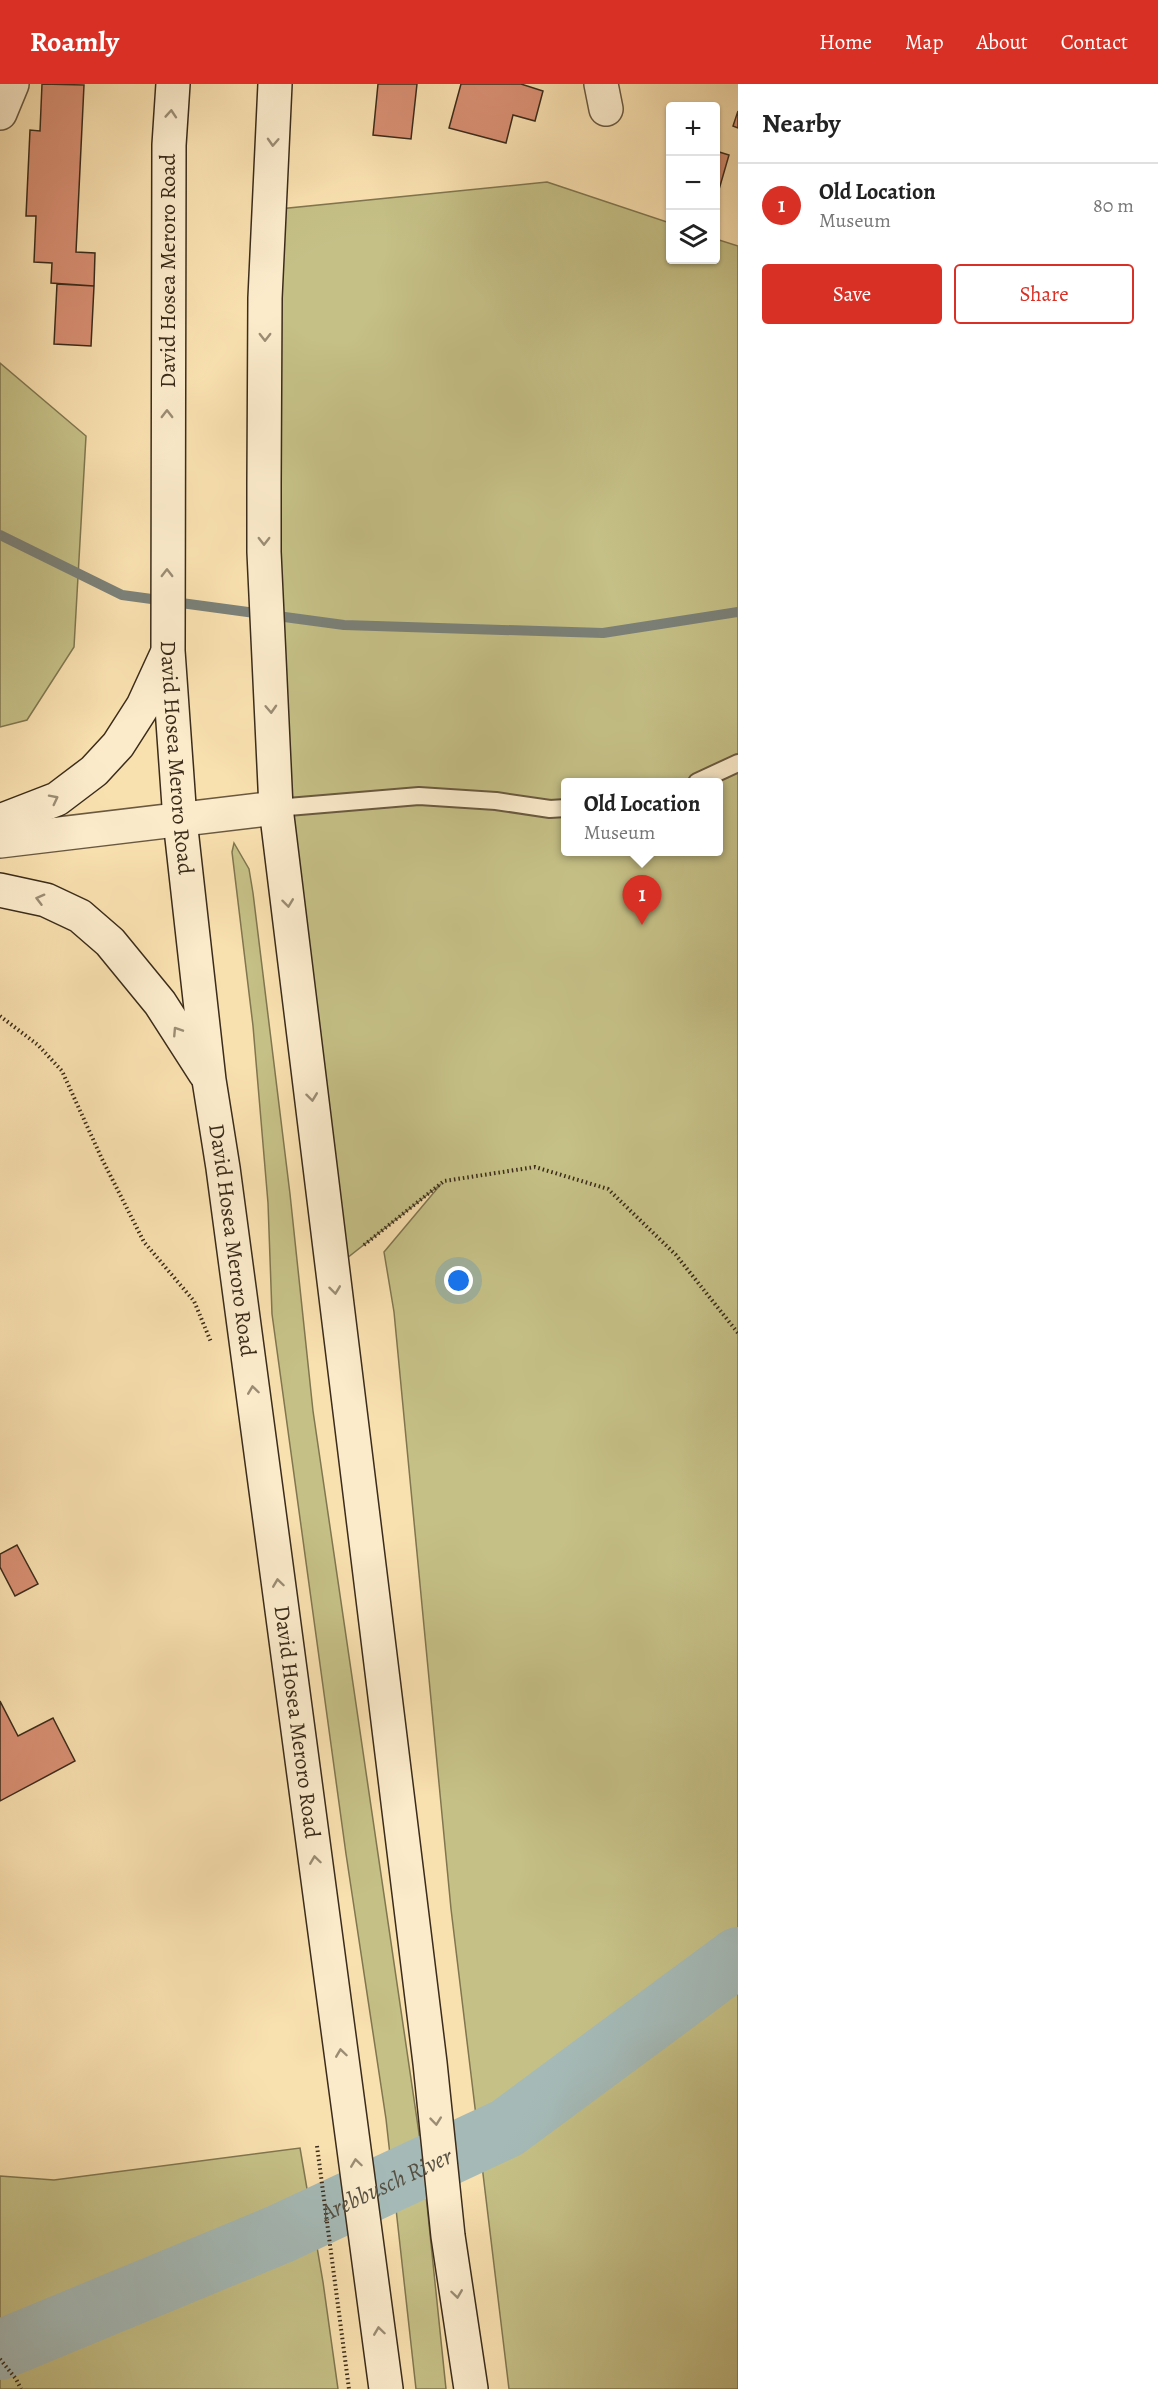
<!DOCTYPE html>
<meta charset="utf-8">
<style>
:root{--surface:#fff;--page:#f6f6f6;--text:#222;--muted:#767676;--line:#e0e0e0;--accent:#d93025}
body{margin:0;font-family:Alegreya,serif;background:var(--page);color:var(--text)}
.controls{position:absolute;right:18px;top:18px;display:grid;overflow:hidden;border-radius:6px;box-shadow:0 2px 4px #0004}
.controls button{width:54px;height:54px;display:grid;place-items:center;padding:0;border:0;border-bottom:2px solid var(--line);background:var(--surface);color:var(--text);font:30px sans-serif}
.you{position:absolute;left:459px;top:1197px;width:21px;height:21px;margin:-15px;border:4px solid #fff;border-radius:50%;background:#1a73e8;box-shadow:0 0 0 9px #1a73e833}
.badge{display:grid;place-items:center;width:39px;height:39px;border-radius:50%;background:var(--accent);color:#fff;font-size:20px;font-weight:700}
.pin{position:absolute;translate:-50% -50px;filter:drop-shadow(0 2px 3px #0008)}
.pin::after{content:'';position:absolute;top:32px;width:21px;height:18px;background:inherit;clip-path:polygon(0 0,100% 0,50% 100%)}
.popup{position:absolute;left:561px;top:694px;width:162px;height:78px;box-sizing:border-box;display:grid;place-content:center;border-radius:6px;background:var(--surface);filter:drop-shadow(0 2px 4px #0005);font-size:20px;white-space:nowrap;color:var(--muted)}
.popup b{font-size:22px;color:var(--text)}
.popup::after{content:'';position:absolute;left:50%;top:100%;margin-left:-12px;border:12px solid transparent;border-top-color:var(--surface)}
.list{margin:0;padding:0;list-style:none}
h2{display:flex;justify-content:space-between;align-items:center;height:78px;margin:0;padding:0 24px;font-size:26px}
h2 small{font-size:20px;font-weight:400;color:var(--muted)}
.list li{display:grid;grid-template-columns:39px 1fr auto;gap:18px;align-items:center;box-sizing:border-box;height:84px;padding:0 24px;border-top:2px solid var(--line)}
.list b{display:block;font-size:22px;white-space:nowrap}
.list p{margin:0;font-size:20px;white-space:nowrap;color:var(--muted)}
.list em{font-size:20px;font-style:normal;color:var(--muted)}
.actions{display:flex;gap:12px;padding:18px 24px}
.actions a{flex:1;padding:14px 0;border:2px solid var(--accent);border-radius:6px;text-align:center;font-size:21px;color:var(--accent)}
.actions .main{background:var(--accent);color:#fff}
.icon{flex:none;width:33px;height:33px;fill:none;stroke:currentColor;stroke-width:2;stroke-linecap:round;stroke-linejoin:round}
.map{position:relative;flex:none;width:738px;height:2305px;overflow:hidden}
header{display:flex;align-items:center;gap:36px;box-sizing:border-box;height:84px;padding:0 30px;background:var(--accent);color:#fff}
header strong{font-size:28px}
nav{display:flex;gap:33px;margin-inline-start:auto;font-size:21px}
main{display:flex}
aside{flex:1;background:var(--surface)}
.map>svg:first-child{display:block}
</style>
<header>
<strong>Roamly</strong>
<nav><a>Home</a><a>Map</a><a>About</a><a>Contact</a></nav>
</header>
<main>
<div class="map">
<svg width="738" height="2305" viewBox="0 0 738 2305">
<rect width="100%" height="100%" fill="#f9e0af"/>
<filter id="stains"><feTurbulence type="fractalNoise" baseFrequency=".00333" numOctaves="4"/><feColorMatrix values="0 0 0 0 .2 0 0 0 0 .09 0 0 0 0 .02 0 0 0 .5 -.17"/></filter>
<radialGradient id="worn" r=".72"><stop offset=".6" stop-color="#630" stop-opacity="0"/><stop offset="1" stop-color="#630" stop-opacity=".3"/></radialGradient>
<path fill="#c5c086" stroke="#807650" stroke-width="1.5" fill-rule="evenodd" d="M547,98L670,139V176H716V155L738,162V2305H509L451,1825L394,1228L384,1168L441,1100L333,1185L276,724L269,126ZM566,698H718V768H566Z
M0,279L86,352L74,563L27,636L0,643Z
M234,759L249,785L253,809L290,1110L313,1327L421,2063L446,2305H416L386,2035L346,1770L272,1230L268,1119L253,942L232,768Z
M300,2064L323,2198L338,2305H0V2092L54,2096Z"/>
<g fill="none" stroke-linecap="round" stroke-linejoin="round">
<path stroke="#7b8179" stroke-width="10" d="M0,451L122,511L344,541L603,549L738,528"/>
<path stroke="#a5bab7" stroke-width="60" id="s1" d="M0,2266L280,2150L507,2044L738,1873"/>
</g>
<path fill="#d88f73" stroke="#3b2c1b" stroke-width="1.5" d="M42,0L84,1L76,168L95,169L94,202L51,199L52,179L34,178L36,132H26L30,46L40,47Z
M378,0H417L411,55L373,51Z
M461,0H521L543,7L535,37L513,31L506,59L449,44Z
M738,27V44L733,42Z
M716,67L729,71L718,109L716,108Z
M57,200L94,202L91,262L54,260Z
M17,1461L38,1500L15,1512L0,1483V1470Z
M0,1617L18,1652L53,1634L75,1677L0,1717Z"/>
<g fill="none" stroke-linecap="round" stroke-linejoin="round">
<g stroke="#6a5940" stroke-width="20">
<path id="service" d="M697,698L738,679
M276,724L419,712L496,717L550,725L566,724"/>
</g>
<g stroke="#6a5940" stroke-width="36">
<path id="minor" d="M601,0L606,25
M0,29L12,0"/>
</g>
<g stroke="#6a5940" stroke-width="36">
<path id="tertiary" d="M0,757L276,724"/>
</g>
<g stroke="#3b2c1b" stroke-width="36">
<g id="secondary">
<path id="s2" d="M173,0L169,61L168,567L180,736L209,996L223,1084L386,2305"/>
<path d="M275,0L265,214L264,399V468L276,724L430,1979L448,2152L471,2305"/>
<path d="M0,737L57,715L94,687L118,661L143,622L166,572"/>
<path d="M0,806L46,816L80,832L110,858L160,919L205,989"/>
</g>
</g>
<path stroke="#3b2c1b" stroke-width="4" stroke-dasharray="1.5 3" stroke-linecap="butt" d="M0,932L38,961L62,987L102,1075L144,1158L194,1217L211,1258
M364,1161L444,1097L535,1083L608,1105L676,1171L738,1249
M317,2062L349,2305
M0,2275L16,2295L21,2305"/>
<use href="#service" stroke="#fbebcb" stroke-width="16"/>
<use href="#minor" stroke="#fbebcb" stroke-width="33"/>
<use href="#tertiary" stroke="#fbebcb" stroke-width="33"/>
<use href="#secondary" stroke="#fbebcb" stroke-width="33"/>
</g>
<defs><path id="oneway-chevron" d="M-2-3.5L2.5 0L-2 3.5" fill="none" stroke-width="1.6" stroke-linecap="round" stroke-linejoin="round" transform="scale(1.5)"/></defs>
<g stroke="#9b8c73">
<use href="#oneway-chevron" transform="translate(171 30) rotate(-86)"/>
<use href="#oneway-chevron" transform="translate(273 58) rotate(93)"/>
<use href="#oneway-chevron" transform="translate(265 253) rotate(90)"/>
<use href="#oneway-chevron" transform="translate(167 330) rotate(-90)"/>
<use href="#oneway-chevron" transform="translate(264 457) rotate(90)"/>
<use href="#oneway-chevron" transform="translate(167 489) rotate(-90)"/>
<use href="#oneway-chevron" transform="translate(271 625) rotate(87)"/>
<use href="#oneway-chevron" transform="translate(54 715) rotate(-27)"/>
<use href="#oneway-chevron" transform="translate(40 815) rotate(-165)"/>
<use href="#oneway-chevron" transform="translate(288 819) rotate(83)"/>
<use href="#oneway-chevron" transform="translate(177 947) rotate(-123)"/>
<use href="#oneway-chevron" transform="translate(312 1013) rotate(83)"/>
<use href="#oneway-chevron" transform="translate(335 1206) rotate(83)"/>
<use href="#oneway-chevron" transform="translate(253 1306) rotate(-98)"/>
<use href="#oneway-chevron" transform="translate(278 1499) rotate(-98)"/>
<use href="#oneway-chevron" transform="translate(315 1776) rotate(-98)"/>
<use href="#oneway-chevron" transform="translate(341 1969) rotate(-98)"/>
<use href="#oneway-chevron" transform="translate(436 2037) rotate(84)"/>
<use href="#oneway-chevron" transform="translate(356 2079) rotate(-98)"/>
<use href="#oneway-chevron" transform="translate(457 2210) rotate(82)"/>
<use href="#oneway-chevron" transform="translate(379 2247) rotate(-98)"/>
</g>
<g text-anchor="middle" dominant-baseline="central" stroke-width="6" stroke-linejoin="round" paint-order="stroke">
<g font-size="22" fill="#3b2c1b" stroke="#fbebcb">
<text transform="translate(168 187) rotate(-90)">David Hosea Meroro Road</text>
<text stroke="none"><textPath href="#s2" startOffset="674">David Hosea Meroro Road</textPath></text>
<text stroke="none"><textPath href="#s2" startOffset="1160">David Hosea Meroro Road</textPath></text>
<text stroke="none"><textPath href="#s2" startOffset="1646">David Hosea Meroro Road</textPath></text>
</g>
<g font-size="24" font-style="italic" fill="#565042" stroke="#fbebcb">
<text stroke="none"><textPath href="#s1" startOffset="420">Arebbusch River</textPath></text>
</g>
</g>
<rect width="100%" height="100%" filter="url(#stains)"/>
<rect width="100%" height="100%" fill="url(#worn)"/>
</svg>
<div class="controls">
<button>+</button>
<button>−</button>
<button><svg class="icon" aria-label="layers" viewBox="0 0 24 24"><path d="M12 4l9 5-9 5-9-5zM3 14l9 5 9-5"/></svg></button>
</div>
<div class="you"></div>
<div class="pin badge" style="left:642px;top:841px">1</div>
<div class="popup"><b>Old Location</b>Museum</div>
</div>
<aside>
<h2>Nearby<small></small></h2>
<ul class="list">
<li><span class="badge">1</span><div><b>Old Location</b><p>Museum</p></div><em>80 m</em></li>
</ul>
<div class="actions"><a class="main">Save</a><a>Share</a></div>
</aside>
</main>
